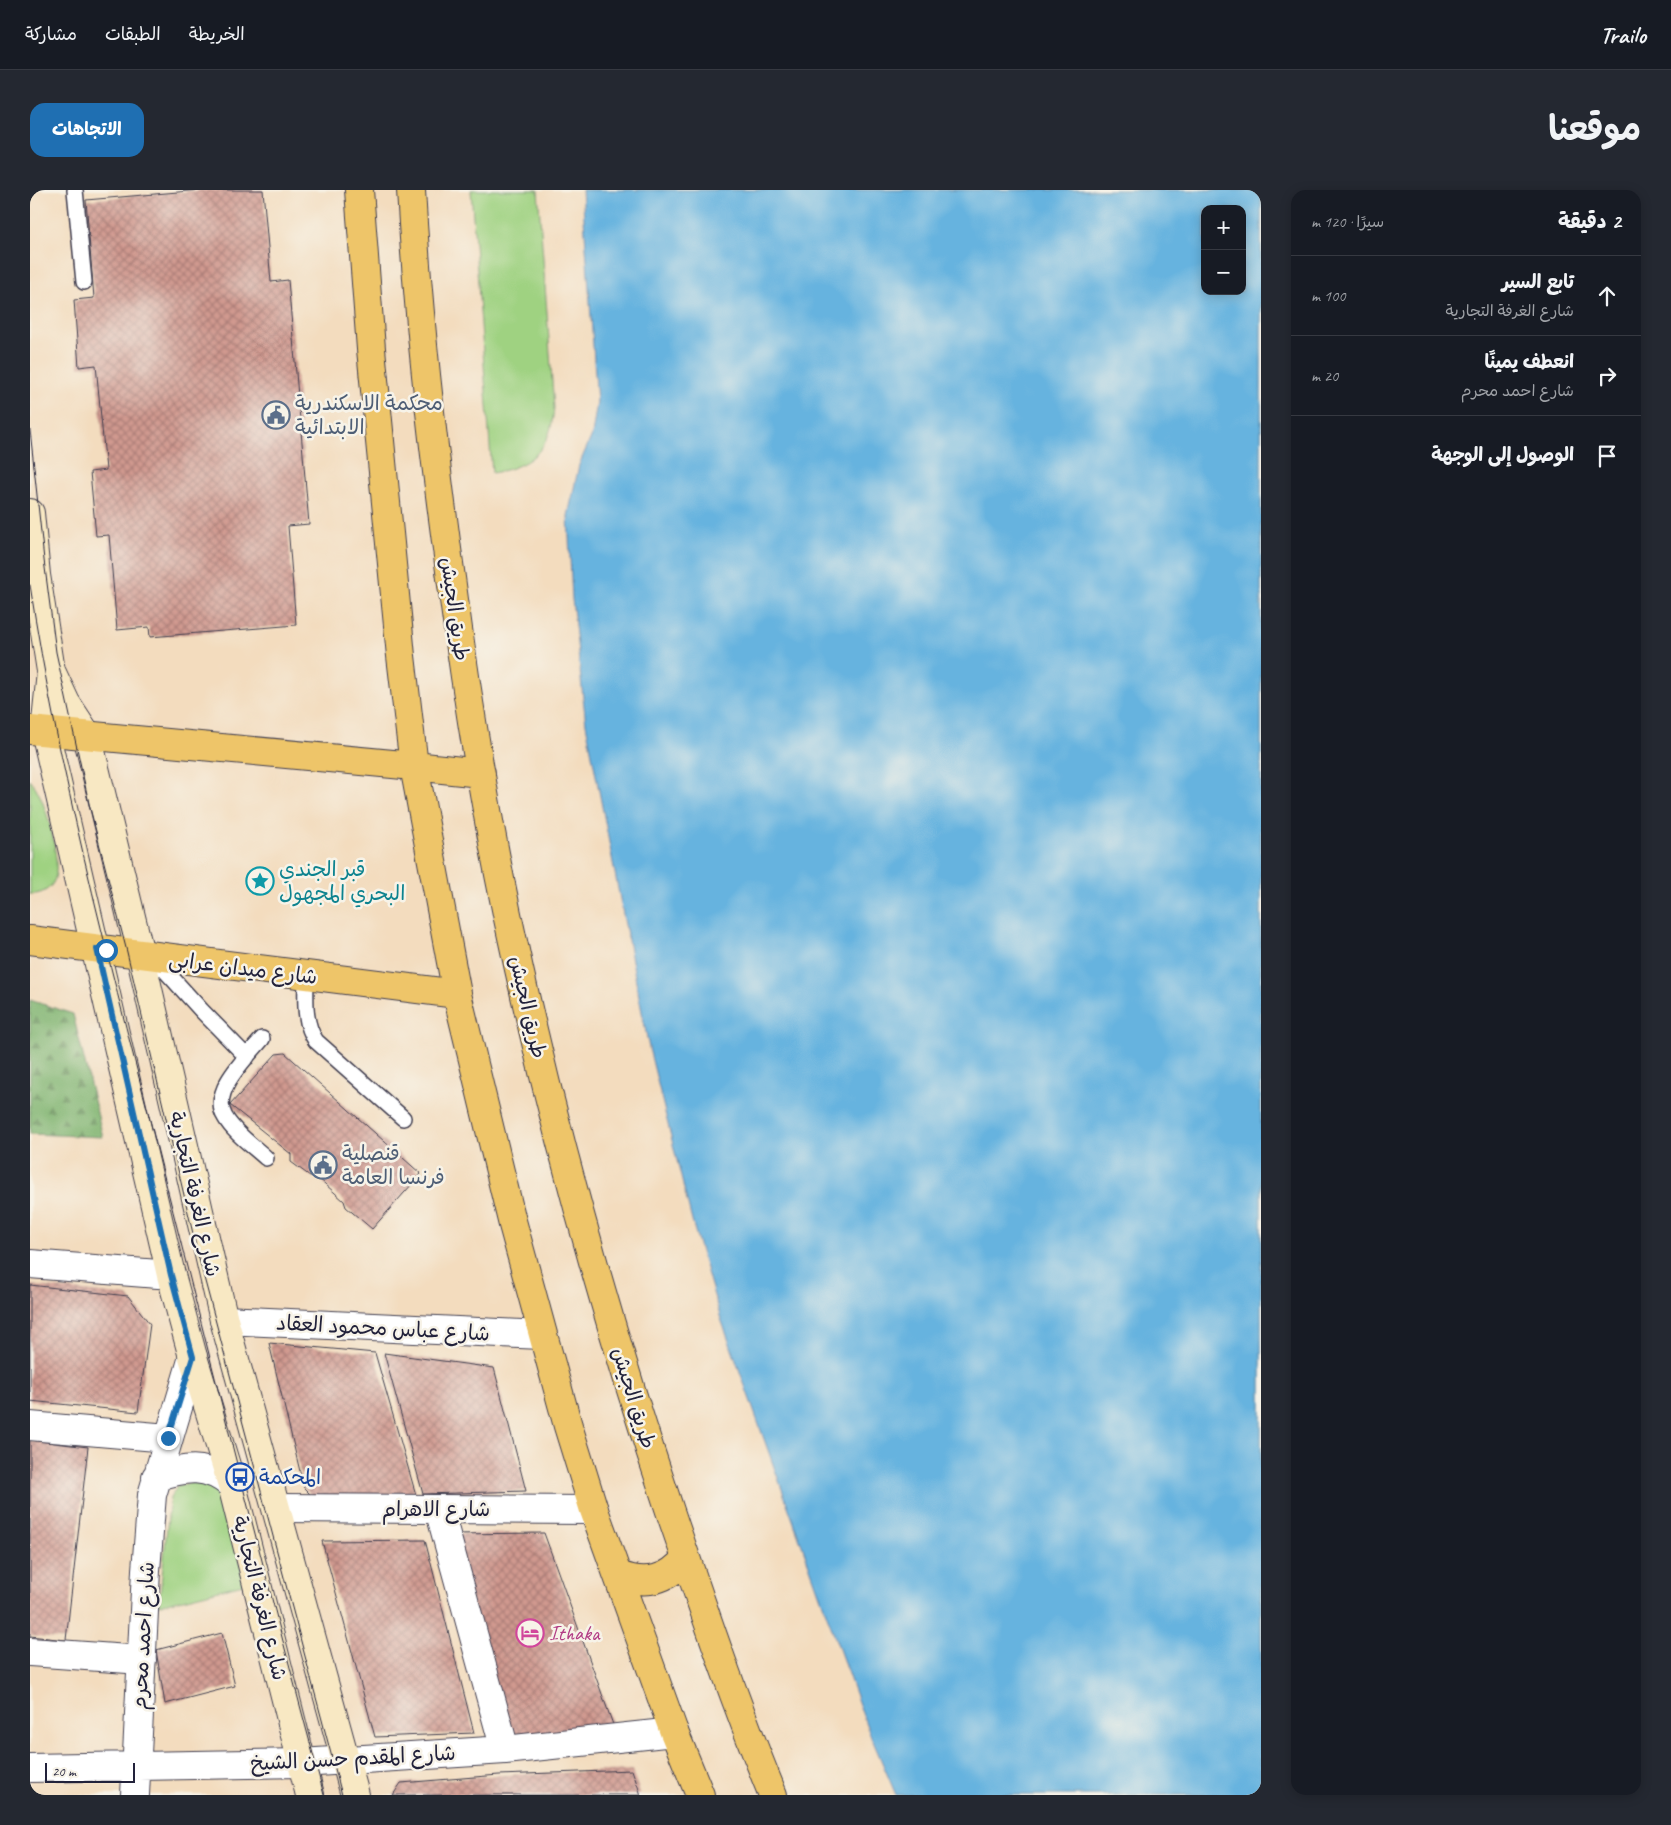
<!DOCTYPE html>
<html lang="ar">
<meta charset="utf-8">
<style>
:root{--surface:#171b24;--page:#242831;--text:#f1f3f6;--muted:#9ea1a6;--line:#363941;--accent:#1f6fb2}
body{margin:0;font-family:Caveat,"Playpen Sans Arabic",sans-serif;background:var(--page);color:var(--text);direction:rtl}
.controls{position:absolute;right:15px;top:15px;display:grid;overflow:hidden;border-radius:10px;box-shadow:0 2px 12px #0003}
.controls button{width:45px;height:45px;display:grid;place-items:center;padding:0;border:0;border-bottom:1px solid var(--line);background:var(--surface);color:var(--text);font:25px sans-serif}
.scale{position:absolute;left:15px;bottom:12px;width:90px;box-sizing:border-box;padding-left:5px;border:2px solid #22223b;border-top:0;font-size:14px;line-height:18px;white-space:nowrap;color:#22223b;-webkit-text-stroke:4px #f7f3e8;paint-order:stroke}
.stop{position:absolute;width:15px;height:15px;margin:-11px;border:4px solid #1f6fb2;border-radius:50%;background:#fff}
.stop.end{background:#1f6fb2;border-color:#fff;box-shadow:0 1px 5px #0008}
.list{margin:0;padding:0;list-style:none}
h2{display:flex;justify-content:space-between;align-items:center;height:65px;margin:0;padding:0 20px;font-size:21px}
h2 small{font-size:16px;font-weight:400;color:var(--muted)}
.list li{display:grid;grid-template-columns:32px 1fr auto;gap:15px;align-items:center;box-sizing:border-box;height:80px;padding:0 20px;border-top:1px solid var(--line)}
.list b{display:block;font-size:19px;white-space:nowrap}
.list p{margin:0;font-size:16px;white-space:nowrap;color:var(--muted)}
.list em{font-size:16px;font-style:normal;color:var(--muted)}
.icon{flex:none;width:28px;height:28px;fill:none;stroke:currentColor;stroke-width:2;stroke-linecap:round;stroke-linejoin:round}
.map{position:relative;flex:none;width:1231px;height:1605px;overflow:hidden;direction:ltr;border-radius:15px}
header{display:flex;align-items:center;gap:30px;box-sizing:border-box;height:70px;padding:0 25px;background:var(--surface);border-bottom:1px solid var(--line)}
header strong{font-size:24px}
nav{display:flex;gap:28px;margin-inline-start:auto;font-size:18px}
.intro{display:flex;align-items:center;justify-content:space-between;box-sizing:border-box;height:120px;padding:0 30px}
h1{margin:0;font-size:35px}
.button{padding:12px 22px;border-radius:15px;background:var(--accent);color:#fff;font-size:18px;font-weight:700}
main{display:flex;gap:30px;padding:0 30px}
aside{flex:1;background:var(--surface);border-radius:15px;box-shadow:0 2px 12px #0003}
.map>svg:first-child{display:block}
</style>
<header>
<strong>Trailo</strong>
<nav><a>الخريطة</a><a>الطبقات</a><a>مشاركة</a></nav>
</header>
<div class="intro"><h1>موقعنا</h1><a class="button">الاتجاهات</a></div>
<main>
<aside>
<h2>2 دقيقة<small>سيرًا · 120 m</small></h2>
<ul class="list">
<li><svg class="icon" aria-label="ahead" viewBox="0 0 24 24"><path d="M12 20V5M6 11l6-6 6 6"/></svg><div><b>تابع السير</b><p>شارع الغرفة التجارية</p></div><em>100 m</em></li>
<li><svg class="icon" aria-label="right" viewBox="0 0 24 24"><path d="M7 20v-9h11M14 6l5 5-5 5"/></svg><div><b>انعطف يمينًا</b><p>شارع احمد محرم</p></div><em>20 m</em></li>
<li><svg class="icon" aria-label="arrive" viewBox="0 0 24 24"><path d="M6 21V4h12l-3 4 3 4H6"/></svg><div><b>الوصول إلى الوجهة</b></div></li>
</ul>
</aside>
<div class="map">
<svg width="1231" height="1605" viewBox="0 0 1231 1605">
<defs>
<pattern id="forest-firs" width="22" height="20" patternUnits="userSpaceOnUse" patternTransform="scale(1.25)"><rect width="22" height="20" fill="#7fb46f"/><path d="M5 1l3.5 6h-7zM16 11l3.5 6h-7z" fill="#68925c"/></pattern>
<pattern id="building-cross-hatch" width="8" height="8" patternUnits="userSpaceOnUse" patternTransform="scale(1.25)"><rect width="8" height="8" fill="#d0998f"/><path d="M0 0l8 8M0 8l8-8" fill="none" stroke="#a87c76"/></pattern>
</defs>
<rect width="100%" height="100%" fill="#f7f3e8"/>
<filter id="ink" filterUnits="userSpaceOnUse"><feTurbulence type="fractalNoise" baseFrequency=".02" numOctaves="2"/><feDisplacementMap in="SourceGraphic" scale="10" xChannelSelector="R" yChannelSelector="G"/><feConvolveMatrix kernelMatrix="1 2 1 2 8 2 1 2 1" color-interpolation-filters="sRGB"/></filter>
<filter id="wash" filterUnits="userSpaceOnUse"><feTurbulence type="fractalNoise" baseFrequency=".0096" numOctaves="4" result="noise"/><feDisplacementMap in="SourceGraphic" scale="20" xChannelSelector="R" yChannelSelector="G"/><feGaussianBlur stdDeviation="1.12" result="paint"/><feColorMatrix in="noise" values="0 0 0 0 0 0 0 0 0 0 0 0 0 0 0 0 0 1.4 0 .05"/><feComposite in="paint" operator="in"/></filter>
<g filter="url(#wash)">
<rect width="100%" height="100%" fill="#f3dcbe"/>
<path fill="#9fd281" stroke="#607a5e" d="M441,0H508L524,218C521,259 502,276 462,283Z
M0,590C15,603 34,676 23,693C18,701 9,705 0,704Z
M159,1293H173L191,1304L217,1393L129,1415L140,1308L147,1297Z"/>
<path fill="url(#forest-firs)" stroke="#506b55" d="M0,810L43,824L73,947L0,944Z"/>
<path fill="#66b3df" stroke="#446a8d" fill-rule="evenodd" d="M552,0H1231V1605H866L837,1537L690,1126L662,1031L619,858L556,534L542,409L538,326L549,275L562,245L567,212ZM1175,19H1212V101H1175Z"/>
<g id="blocks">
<path fill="url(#building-cross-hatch)" d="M171,0H233L241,92L258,90L279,334L258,336L266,435L120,447L119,437L87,440L79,345L66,346L60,282L76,280L66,175L49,177L44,110L64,108L56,10Z
M255,863L391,984L342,1039L316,1017L314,1011L286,986H280L261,972V964L200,915L246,864Z
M0,1095L98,1106L120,1134L108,1222L0,1211Z
M239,1153L345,1163L386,1305L284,1308L274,1298Z
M354,1163L464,1178L496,1301L393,1304Z
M0,1250L58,1257L36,1450L0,1446Z
M514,1343L586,1543L478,1546L423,1344Z
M395,1350L444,1543L345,1547L292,1351Z
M192,1443L205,1496L135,1514L126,1460Z
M602,1580L611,1605H363L371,1593L469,1585Z"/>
</g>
</g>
<g filter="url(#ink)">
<use href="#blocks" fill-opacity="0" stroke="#413e4f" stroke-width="1"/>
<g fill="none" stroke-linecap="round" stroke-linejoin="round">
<g stroke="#413e4f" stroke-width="18">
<path id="lane" d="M45,0L54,92
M123,767L172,821L217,867
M276,786C276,808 273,832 286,851L373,928
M232,849C217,867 179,902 195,927C204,943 223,956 236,968"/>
</g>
<g stroke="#413e4f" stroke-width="30">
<path id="street" d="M0,1074L141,1085
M194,1130L512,1145
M0,1236L138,1248
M126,1287C156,1277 177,1274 202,1295
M247,1318L564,1320
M409,1319L475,1560
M0,1462L112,1470
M0,1578L271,1573L475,1560L644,1542
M105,1605L116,1380L122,1305L163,1167"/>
</g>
<g stroke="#413e4f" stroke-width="30">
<path id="secondary" d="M0,323L6,385L21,481L36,513L57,545L110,764L194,1130L325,1605
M21,482L15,541L141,1085L163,1167L202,1295L280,1605"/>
</g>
<g stroke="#413e4f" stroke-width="30">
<path id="primary" d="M0,540L384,576
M0,750L427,804"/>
</g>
<g stroke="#413e4f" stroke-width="30">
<path id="highway" d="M329,0L341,159L371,466L384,576L427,804L482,1031L538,1236L564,1320L644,1542L670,1605
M381,0C388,130 403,259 421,388C436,500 454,613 477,724C520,927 575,1127 641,1324C673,1418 705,1513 743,1605
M384,576L451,583
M589,1385C616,1396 638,1390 656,1368"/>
</g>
<use href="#lane" stroke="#fff" stroke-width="15"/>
<use href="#street" stroke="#fff" stroke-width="28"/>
<use href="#secondary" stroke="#f8e8c3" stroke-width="28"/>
<use href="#primary" stroke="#eec569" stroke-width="28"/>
<use href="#highway" stroke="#eec569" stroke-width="28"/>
<path stroke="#22223b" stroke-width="1" d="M0,240L14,370L26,462L60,618L97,762L168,1065L312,1605
M0,395C28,579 76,759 122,938C178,1161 234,1383 294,1605"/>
</g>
</g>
<g fill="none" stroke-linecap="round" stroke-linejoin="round" filter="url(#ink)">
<path stroke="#1f6fb2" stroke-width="6" d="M76,760L67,759L141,1085L163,1167L138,1248"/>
</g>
<defs>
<g id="civic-ring" transform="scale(1.4375)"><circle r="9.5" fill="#f7f3e8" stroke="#5c6f8a" stroke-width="1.5"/><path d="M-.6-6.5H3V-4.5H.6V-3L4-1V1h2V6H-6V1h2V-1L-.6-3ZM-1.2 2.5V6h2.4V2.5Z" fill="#5c6f8a"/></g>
<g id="sight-ring" transform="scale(1.4375)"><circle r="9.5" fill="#f7f3e8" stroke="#0f9aa8" stroke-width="1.5"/><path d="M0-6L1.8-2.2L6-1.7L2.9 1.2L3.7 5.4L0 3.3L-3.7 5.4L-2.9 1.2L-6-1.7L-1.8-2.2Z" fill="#0f9aa8"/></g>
<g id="bus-ring" transform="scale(1.4375)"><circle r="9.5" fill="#f7f3e8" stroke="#1a4fb4" stroke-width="1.5"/><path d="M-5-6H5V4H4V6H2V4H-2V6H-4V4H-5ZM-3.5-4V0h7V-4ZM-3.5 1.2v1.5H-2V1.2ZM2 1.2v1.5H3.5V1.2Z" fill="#1a4fb4"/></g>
<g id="hotel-ring" transform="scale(1.4375)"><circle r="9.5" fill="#f7f3e8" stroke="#d1479c" stroke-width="1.5"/><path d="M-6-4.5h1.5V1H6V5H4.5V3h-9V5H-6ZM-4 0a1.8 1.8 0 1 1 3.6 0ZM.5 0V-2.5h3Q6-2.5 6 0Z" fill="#d1479c"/></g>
</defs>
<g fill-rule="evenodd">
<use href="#civic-ring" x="246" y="225"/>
<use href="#sight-ring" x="230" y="691"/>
<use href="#civic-ring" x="293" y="975"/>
<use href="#bus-ring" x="210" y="1287"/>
<use href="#hotel-ring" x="500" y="1443"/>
</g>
<g text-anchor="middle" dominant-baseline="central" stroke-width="5" stroke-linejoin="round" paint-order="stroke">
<g font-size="21" fill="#4e5e75" stroke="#f7f3e8" text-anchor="start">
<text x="265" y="213">محكمة الاسكندرية<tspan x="265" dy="24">الابتدائية</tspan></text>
<text x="312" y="963">قنصلية<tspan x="312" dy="24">فرنسا العامة</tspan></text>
</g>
<g font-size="21" fill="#22223b" stroke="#f7f3e8">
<text transform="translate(425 419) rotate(82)">طريق الجيش</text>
<text transform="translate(213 778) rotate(7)">شارع ميدان عرابى</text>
<text transform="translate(498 817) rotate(77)">طريق الجيش</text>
<text transform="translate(165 1004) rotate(77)">شارع الغرفة التجارية</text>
<text transform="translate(353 1138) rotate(3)">شارع عباس محمود العقاد</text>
<text transform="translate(604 1208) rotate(73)">طريق الجيش</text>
<text x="406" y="1319">شارع الاهرام</text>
<text transform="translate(230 1408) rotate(76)">شارع الغرفة التجارية</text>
<text transform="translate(113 1446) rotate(-87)">شارع احمد محرم</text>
<text transform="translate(323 1568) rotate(-3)">شارع المقدم حسن الشيخ</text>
</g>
<g font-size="21" fill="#0d838f" stroke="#f7f3e8" text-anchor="start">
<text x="249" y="679">قبر الجندي<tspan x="249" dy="24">البحري المجهول</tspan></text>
</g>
<g font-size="21" fill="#164399" stroke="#f7f3e8" text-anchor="start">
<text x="229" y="1287">المحكمة</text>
</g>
<g font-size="21" fill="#b23c85" stroke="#f7f3e8" text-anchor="start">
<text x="519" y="1443">Ithaka</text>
</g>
</g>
</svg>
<div class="controls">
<button>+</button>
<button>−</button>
</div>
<div class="scale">20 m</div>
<div class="stop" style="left:76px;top:760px"></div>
<div class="stop end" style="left:138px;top:1248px"></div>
</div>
</main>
